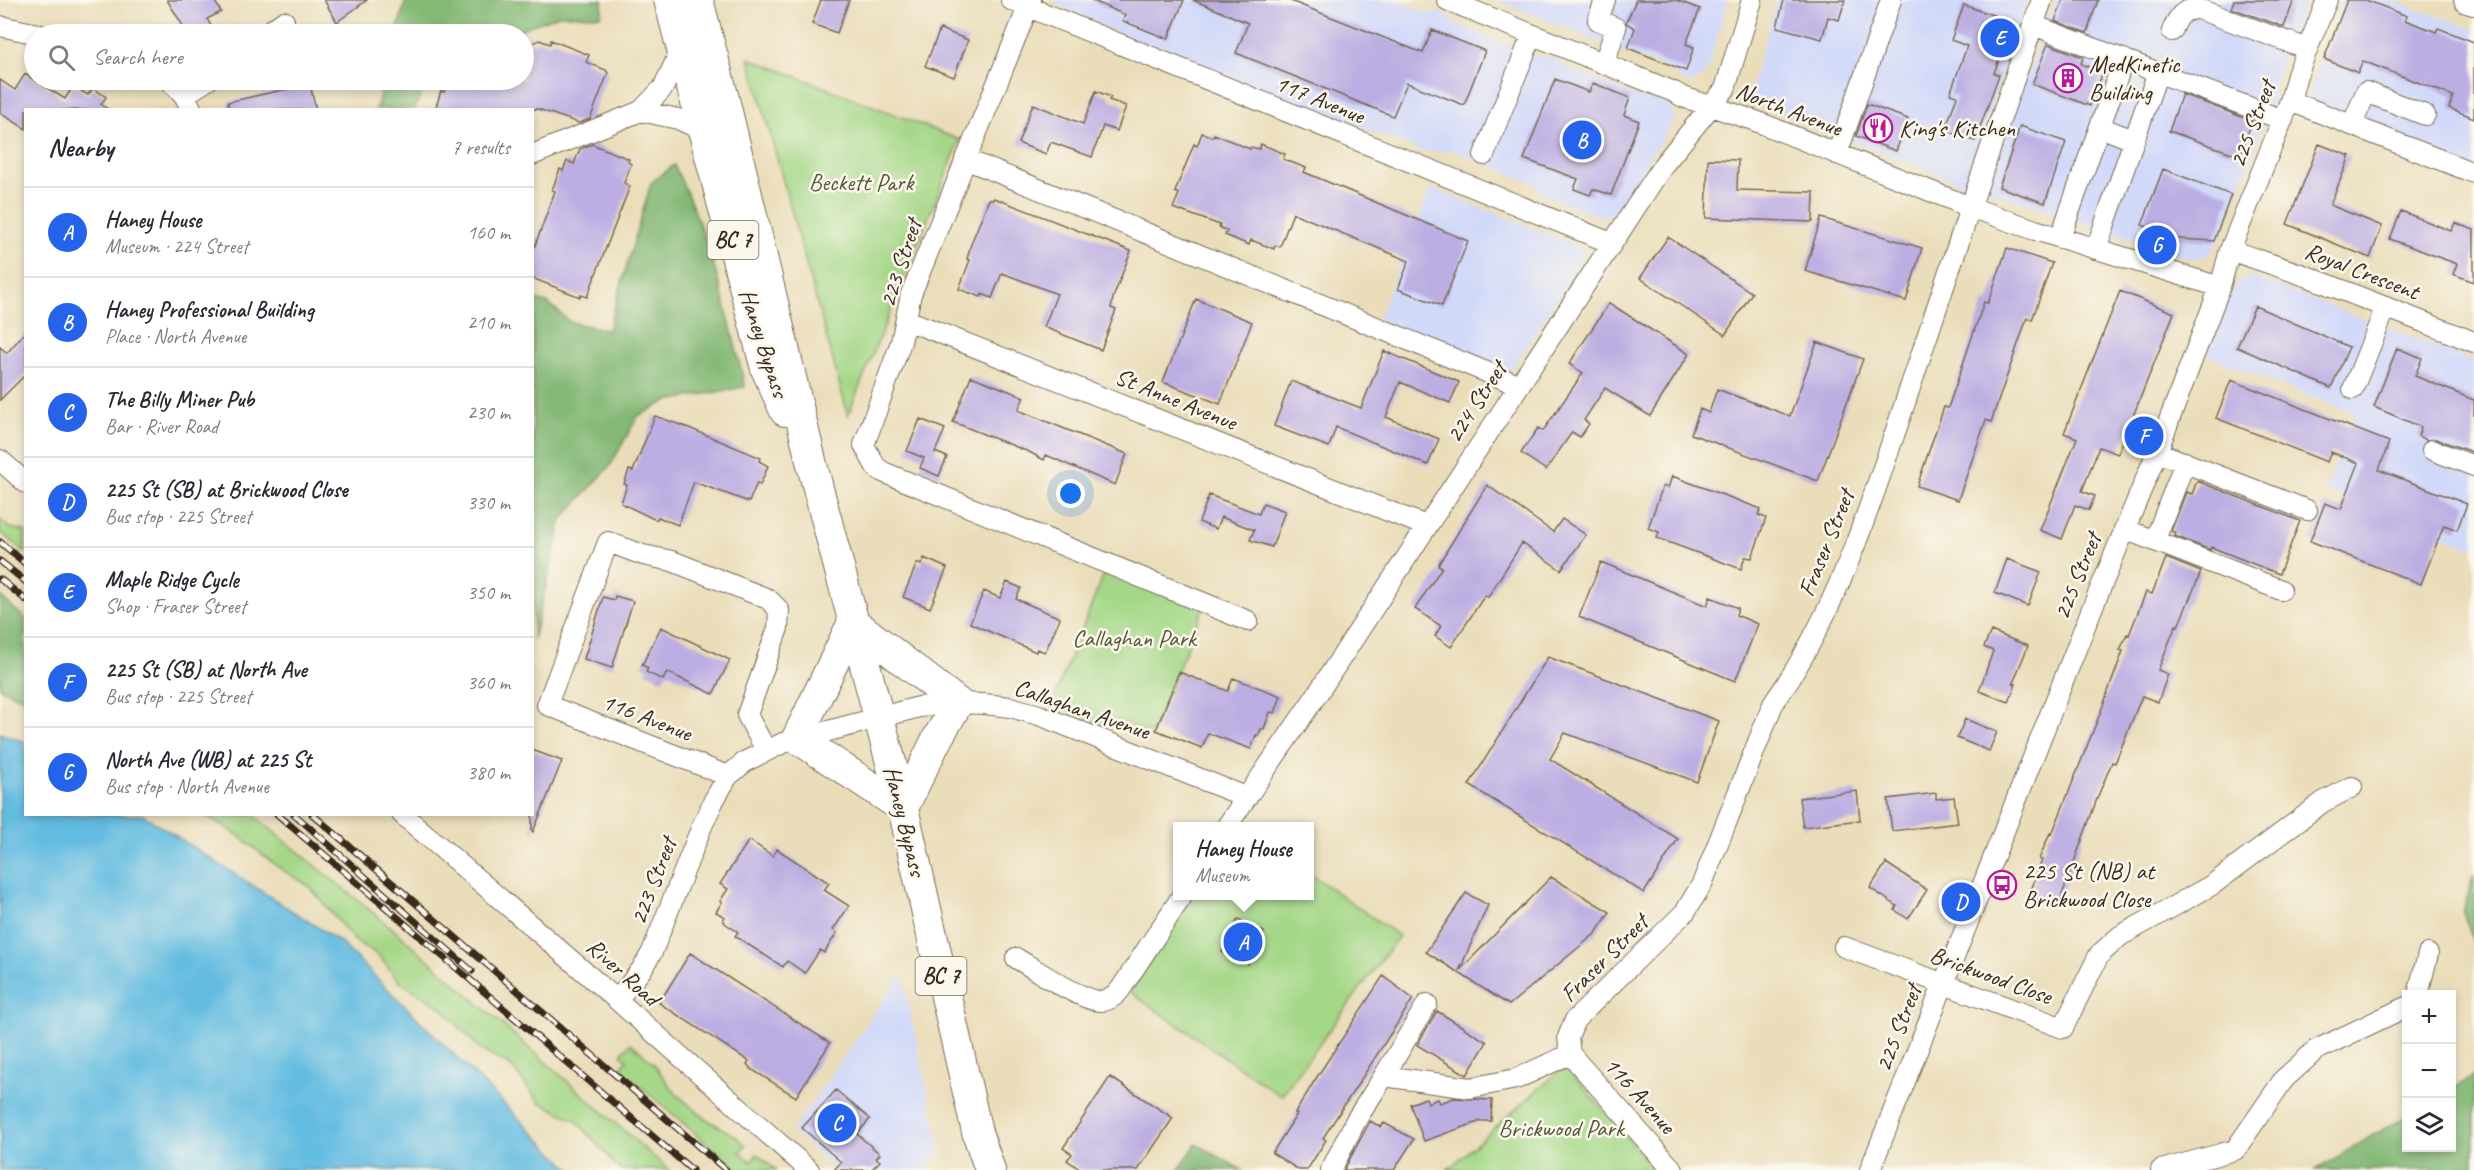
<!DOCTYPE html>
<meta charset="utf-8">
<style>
:root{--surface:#fff;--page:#f2f2f3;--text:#2b2b33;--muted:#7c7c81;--line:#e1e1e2;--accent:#2563eb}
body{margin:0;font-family:Caveat,sans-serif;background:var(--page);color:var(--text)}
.controls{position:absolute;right:18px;bottom:18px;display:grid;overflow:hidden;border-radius:0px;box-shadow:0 3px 9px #0003}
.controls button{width:54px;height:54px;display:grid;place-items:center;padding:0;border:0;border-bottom:2px solid var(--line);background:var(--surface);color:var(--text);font:30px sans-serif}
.you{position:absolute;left:1071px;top:494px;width:21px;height:21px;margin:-15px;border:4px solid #fff;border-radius:50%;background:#1a73e8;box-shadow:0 0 0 9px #1a73e833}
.badge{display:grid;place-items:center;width:39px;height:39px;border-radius:50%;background:var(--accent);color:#fff;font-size:20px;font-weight:700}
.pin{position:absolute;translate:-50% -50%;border:3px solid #fff;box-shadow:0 2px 6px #0006}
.popup{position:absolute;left:1173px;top:822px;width:141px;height:78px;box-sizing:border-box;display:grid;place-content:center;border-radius:0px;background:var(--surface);filter:drop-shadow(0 2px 4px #0005);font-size:20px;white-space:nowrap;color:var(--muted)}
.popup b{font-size:22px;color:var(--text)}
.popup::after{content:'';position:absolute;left:50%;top:100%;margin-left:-12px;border:12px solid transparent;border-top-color:var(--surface)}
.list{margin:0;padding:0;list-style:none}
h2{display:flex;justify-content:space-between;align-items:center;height:78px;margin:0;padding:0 24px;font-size:26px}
h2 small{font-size:20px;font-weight:400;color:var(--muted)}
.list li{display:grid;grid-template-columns:39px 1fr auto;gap:18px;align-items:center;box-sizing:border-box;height:90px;padding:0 24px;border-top:2px solid var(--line)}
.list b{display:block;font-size:22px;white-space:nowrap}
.list p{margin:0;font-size:20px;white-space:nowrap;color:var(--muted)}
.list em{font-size:20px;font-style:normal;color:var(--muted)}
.icon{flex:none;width:33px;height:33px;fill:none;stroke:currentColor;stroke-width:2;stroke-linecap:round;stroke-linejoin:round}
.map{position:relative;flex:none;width:2474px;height:1170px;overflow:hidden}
.search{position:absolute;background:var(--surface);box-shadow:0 3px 9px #0003;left:24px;top:24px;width:510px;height:66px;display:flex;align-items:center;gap:15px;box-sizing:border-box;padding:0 21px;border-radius:33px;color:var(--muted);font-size:22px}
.panel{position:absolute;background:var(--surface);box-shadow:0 3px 9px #0003;left:24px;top:108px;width:510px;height:708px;border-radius:0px}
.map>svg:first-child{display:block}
</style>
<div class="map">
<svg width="2474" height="1170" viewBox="0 0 2474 1170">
<rect width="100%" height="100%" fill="#fbf7ec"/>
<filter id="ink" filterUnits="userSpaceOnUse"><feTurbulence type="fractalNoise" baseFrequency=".0167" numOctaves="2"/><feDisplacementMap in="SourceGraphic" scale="12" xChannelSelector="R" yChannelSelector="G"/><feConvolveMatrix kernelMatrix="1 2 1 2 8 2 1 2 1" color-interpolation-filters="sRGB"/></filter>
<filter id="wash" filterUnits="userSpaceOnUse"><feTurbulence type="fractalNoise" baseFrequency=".008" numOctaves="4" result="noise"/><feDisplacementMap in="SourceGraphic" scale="24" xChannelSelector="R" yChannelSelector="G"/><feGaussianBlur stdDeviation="1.35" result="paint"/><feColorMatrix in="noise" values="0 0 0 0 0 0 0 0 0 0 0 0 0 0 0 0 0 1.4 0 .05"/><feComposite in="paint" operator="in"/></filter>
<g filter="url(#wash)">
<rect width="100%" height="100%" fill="#eaddba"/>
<path fill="#d1d9f9" d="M1053,0H1394L1428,14L1443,12L1457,24L1534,56L1555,58L1565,67L1643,99L1662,100L1671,107L1674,116L1669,128L1613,214L1604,218L1542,194L1533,183L1454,151H1421L1099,25L1059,5Z
M1496,0H1728L1709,67L1704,75L1692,83L1682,81L1675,72Z
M1777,0H2028L1964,184L1751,102L1749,94Z
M2056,0H2310L2305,4L2272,87L2275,94L2219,242L2207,256L2190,258L1984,189Z
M2339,0H2391L2474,29V174L2304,107L2339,16L2336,6Z
M1431,188L1577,246L1583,252L1581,261L1505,379L1375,326Z
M2253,277L2474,361V549L2325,490L2356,414L2206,355L2234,287L2243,279Z
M902,974L940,1149L926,1170H836L792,1131Z"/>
<path fill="#a4d787" stroke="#708052" stroke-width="1.5" d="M749,58L960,140L848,415Z
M0,520L10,528L25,531V552L0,532Z
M1108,564L1205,604L1151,734L1118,720L1100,726L1052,703Z
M205,815H253L392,928L669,1170H620L576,1120L539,1102L511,1066L482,1051L441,1007L400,982L378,955L355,941L309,886L278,867L238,835Z
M1309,873L1399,936L1281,1096L1130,992L1193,896H1309Z
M631,1043L653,1063L675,1093L706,1119L734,1135L746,1145L740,1152L751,1161L757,1154L776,1170H738L620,1069L627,1060L621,1054Z
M1565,1066L1655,1170H1447Z"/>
<path fill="#83b874" stroke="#5f7149" stroke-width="1.5" d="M406,0H603L601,16L559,15L509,34H396Z
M384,80H426L415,109H376Z
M674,165C710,238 727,308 745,387L667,401L638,416L610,466L562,519L533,640V300L548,303L570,322L608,330L651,183Z
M0,596L25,618V700L0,688Z
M2474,874V944L2463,912Z
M2474,1076V1170H2315L2406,1116V1148H2452V1089Z
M1196,1144L1242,1170H1179Z"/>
<path fill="#63bce1" stroke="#4f7380" stroke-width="1.5" d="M0,733L25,742L26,814L143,815L339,941L571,1170H0Z"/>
<g id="blocks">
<path fill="#bcaee2" d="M167,0H214L221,12L207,19L216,34H188Z
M324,0H367L337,22Z
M821,0H849L837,33L812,24Z
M1091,0H1184L1168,39L1123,21L1125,15Z
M1193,0H1288L1423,53L1432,30L1485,51L1464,105L1407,83L1393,116L1236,53L1248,23Z
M1636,0H1676L1700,9L1686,44L1694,47L1686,71L1628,48L1635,28L1626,23Z
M1784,0H1845L1839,20L1828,17L1822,39L1777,27Z
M2063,0H2098L2087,33L2055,21Z
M2234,0H2294L2284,27L2231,8Z
M2347,0H2366L2407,16L2405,20L2436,32L2438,28L2474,42V118L2449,108L2453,96L2363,61L2358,73L2324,59Z
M1964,5L2013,22L1994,73L1999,75L1975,141L1945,130L1957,96L1950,94L1967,46L1951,40Z
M940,29L968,40L954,77L925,66Z
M539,40L550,44L551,40L589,55L586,62L606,70L608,73L590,119L579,123L538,109L435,110L441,91L444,92L450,80H524V47Z
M2048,44L2083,57L2081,64L2103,72L2090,106L2032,84Z
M25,74L65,99L73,86L88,95L93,88L106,97L101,104L109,110H26V129L0,113V80L15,90Z
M1555,79L1589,92L1593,83L1630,98L1624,115L1639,121L1611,195L1593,189L1590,195L1574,189L1578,179L1524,159Z
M310,84L316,110H229L228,102Z
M1096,91L1111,97L1109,100L1126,106L1117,131L1103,126L1092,157L1051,142L1046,154L1018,143L1033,104L1083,124Z
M2182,94L2252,121L2240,156L2169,131Z
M1867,104L1908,119L1896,151L1856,136Z
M2020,126L2066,142L2045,203L1999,187Z
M1202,133L1213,137L1214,134L1250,149L1251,147L1259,149L1261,144L1285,154L1283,159L1306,168L1304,172L1468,241L1442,306L1398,289L1409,261L1293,213L1280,247L1275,245L1274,249L1251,240L1249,245L1225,235L1227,231L1219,227L1220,225L1173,208L1179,194L1175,192L1194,144L1197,146Z
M592,144L629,159L628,162L631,164L624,183L630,186L587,297L581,295L580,297L532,278V254L555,191L552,190L560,169L563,171L567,161L574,164L580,149Z
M2319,144L2350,156L2330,205L2382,226L2370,258L2287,224Z
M1708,159L1738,160L1737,190L1814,192L1813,222L1706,218Z
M2163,169L2231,195L2214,241L2179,239L2142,225Z
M994,198L1131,251L1113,298L1111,308L1116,310L1101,350L1044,327L1057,294L1002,273L992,298L982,294L981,297L959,289L970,260L967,259L971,244L989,199L993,200Z
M2401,211L2451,231L2455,223L2474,230V282L2453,274L2457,264L2390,239Z
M1821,218L1922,248L1906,301L1805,271Z
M1668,237L1752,293L1725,335L1640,278Z
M2007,248L2052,263L2032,320L2027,318L1991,422L1986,420L1958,500L1917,486L1944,407L1948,408L1984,302L1988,303Z
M2120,291L2174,313L2118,454L2099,447L2082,491L2095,496L2089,510L2075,505L2062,539L2040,530L2077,438L2064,433Z
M1196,299L1252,322L1220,404L1163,382Z
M1609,303L1689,354L1650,416L1605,388L1584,420L1589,424L1580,437L1572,432L1546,470L1521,453L1538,428L1543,431L1583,373L1569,364Z
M2255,306L2349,347L2331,388L2237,347Z
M26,331V374L0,400V347L7,353Z
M1817,342L1863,359L1818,481L1691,434L1700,409L1709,413L1717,389L1790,416Z
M2397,348L2422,358L2415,376L2474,400V447L2472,452L2436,439L2427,440L2418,436L2421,427L2374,407Z
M1384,351L1459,382L1450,403L1400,382L1386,417L1439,439L1428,465L1336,427L1329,447L1274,426L1291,381L1361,408Z
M971,376L1024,397L1018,410L1127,454L1115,485L1046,455L1044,460L1029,452L953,422Z
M2231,380L2389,442L2379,470L2467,504L2457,530L2444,525L2421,584L2310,541L2325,503L2341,509L2359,463L2331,452L2327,462L2216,418Z
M655,416L689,428L761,458L759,461L768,466L760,485L757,483L749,502L694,482L678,525L658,517L656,520L621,503L627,485L624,484L629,470L633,471Z
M920,419L945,429L935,452L947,457L939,476L920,468L924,458L907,451Z
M1672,476L1761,509L1758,515L1766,518L1752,558L1745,557L1741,569L1657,538L1659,532L1648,528L1663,486L1668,488Z
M2197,481L2300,521L2279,574L2211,547L2210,550L2175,536L2176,533L2171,531L2186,492L2192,494Z
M1487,485L1553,532L1562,519L1586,535L1561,570L1522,543L1488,597L1485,595L1451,647L1435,636L1441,626L1415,609L1442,567L1438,565Z
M1209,495L1259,514L1263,503L1285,511L1272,547L1250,540L1254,530L1221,517L1216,529L1199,522Z
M924,558L947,568L930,608L903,597L917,563L921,565Z
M2166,558L2201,572L2178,626L2176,625L2158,670L2168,674L2158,702L2142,696L2115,763L2112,762L2098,796L2058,906L2029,896L2042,860L2039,859L2050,833L2052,834L2099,716L2123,651L2120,650L2127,634L2129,635L2146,592L2152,594Z
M2007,559L2041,572L2028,606L1995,593Z
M1601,562L1707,606L1710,597L1738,608L1736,615L1758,624L1735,681L1579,617Z
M1007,582L1021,588L1016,599L1060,618L1045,652L1037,649L1036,652L970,623L984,591L1000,598Z
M615,596L633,601L612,668L584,659L603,597L614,600Z
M661,627L730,660L713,694L667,672L663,680L646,672L648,668L642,665Z
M1991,631L2028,646L2013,683L2016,684L2009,702L1979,691L1993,651L1984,647Z
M1548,657L1719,721L1697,782L1565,733L1550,759L1678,839L1644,893L1469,785Z
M1179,672L1228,691L1233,678L1281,696L1275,713L1270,712L1264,729H1261L1258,736L1256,735L1251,749L1208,733L1202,748L1156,730Z
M1965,719L1997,732L1989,751L1957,738Z
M532,750L562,761L533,832L532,831Z
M1857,791L1860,820L1803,827L1799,798Z
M1936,793V799L1954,797L1958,823L1892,831L1888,799Z
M749,840L773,856L777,849L806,868L829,883L824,890L849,906L833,930L837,933L824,953L820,950L805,973L787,961L783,967L735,936L738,932L726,924L723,920L725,917L716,912L722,902L720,901L728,889L720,884Z
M1886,863L1927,890L1908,919L1895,910L1897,906L1870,888Z
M1551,877L1610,912L1596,933L1509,1005L1426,952L1466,893L1488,905L1459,971Z
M1238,919L1264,932L1248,964L1222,952Z
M690,953L830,1043L796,1097L751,1069L747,1064L749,1061L659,1003Z
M1383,976L1413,999L1323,1138L1326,1140L1307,1170H1299L1272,1153L1297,1114L1295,1113L1315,1080Z
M1437,1011L1487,1042L1467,1075L1417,1045Z
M1110,1077L1173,1118L1138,1170H1081L1067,1160L1072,1154L1063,1148Z
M836,1090L870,1119L857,1134L880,1154L876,1158L880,1161L871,1170H834L841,1162L802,1128Z
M1426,1098L1428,1103L1438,1099L1440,1103L1454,1098L1492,1100L1491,1121H1481L1424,1141L1410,1104Z
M1370,1121L1381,1127L1384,1123L1414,1139L1394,1170H1344Z"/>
</g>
</g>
<g filter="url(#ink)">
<use href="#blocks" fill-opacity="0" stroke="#786955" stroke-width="1.5"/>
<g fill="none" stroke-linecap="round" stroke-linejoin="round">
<g stroke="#786955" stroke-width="22">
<path id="minor" d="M1011,0L1611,243
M1031,0L911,294L901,342L864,445L876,467L883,472L1248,621
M1447,0L1674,92L1683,97L1753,120L1970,207L2035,230L2220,287
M2033,25L2283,120
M0,26L38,34
M2172,31C2178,17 2182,9 2198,9L2308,49
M266,34L284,21
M1604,63L1616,28L1598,20L1605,0
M169,80L184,95L192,110
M184,95L208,80
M2290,101L2474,173
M641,111L678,119L704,131
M2352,125L2366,92L2425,115
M2100,127L2133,140
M1837,154L1891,0
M532,155L641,111L663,88L682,48
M1484,155L1532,35
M965,159L1518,385
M2060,238L2124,59
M2096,249L2158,72
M2230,250L2309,277L2474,342
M907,320L1426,526
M2353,389L2386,307
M2432,450L2474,466
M2157,452L2307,510
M0,460L26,483
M2124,529L2281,590
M2155,540L2185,462
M728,776L547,705L608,542L643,555L672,561L768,599L779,610L778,628L747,715L766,750
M402,814L617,1000L809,1170
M1227,826L1314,699L1664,164L1725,89L1752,0
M1844,947L2063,1028L2099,955L2120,936L2212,885L2323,802L2352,787
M1016,958C1033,968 1083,1002 1101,1001C1109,1001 1115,996 1120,990L1182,896
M2418,994L2428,954
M617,1000L642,969L652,952L702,826L714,800L728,776L746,761L783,743L919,707L958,703L984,704L1010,707L1039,715L1246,797
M1570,1054L1568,1037L1575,1020L1685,912L1702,884L1773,704C1841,607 1875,491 1913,379C1955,253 1997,126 2042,0
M1570,1054L1673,1170
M1384,1076L1427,1004
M1331,1170L1356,1120L1384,1076L1470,1088L1516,1079L1570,1054
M1870,1170L2091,611L2157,452L2220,287L2230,250L2290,101L2297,75L2327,0
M2161,1170L2235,1150L2284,1079L2316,1050L2406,1007"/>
</g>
<g stroke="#786955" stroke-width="28">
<path id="major" d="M2467,0L2474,2"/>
</g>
<g stroke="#786955" stroke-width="32">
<path id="highway" d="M669,0L766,369L785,411
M698,0L724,99L814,473L903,808L977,1132L990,1170
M853,622L797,738L903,808
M853,622L958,703L937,739L903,808"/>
</g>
<use href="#minor" stroke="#fff" stroke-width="20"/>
<use href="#major" stroke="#fff" stroke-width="26"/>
<use href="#highway" stroke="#fff" stroke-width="30"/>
<g stroke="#3b2a1e" stroke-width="7">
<path id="rail" d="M0,542L26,564
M0,561L26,582
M0,579L26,600
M277,814L692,1170
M294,814L472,971
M312,814L726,1170"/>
</g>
<use href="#rail" stroke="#fbf7ec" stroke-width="4.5" stroke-dasharray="14" stroke-linecap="butt"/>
</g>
</g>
<defs>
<g id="building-ring" transform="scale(1.5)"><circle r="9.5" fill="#fbf7ec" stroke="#b5179e" stroke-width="1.5"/><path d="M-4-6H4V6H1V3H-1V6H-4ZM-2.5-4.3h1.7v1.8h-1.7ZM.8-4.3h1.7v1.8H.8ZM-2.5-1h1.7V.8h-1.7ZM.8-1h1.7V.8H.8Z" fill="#b5179e"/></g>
<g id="restaurant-ring" transform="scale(1.5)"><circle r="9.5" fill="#fbf7ec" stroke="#b5179e" stroke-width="1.5"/><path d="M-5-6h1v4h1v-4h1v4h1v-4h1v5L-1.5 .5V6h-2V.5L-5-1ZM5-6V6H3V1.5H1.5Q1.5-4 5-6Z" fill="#b5179e"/></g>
<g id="bus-ring" transform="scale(1.5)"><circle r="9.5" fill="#fbf7ec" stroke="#b5179e" stroke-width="1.5"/><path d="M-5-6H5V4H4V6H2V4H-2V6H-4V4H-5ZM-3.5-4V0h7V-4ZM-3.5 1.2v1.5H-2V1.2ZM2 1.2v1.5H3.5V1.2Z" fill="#b5179e"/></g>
</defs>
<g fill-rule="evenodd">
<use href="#building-ring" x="2068" y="78"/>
<use href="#restaurant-ring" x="1878" y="128"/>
<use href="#bus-ring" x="2002" y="885"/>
</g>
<g text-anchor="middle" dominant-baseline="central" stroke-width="5" stroke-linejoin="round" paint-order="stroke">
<g fill="#fbf7ec" stroke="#75685c" stroke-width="1.5">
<rect x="707.5" y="221" width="51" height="38" rx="4.5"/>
<rect x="915.5" y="957" width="51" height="38" rx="4.5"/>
</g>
<g font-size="22" font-weight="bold" fill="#3b2a1e">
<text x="733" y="240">BC 7</text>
<text x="941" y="976">BC 7</text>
</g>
<g font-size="24" fill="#3b2a1e" stroke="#fbf7ec" text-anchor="start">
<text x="2089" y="64">MedKinetic<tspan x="2089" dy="28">Building</tspan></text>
<text x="1899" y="128">King's Kitchen</text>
<text x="2023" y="871">225 St (NB) at<tspan x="2023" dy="28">Brickwood Close</tspan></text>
</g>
<g font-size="24" fill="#3b2a1e" stroke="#fbf7ec">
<text transform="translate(1320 99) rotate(22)">117 Avenue</text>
<text transform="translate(1789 109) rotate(21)">North Avenue</text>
<text transform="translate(2252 124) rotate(-69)">225 Street</text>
<text transform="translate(900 263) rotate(-72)">223 Street</text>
<text transform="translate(2362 271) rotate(21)">Royal Crescent</text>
<text transform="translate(764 343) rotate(72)">Haney Bypass</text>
<text transform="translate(1176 399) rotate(22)">St Anne Avenue</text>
<text transform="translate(1476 402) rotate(-57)">224 Street</text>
<text transform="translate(1826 543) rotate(-68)">Fraser Street</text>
<text transform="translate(2077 576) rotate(-68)">225 Street</text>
<text transform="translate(1082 709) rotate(19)">Callaghan Avenue</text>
<text transform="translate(647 717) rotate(21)">116 Avenue</text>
<text transform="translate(905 821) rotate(76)">Haney Bypass</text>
<text transform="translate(653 881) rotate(-69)">223 Street</text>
<text transform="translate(1604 958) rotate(-45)">Fraser Street</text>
<text transform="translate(623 972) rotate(42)">River Road</text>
<text transform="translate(1991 975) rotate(20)">Brickwood Close</text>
<text transform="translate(1898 1028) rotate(-69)">225 Street</text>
<text transform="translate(1640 1095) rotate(48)">116 Avenue</text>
</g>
<g font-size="24" fill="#555538" stroke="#fbf7ec">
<text x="861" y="182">Beckett Park</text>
<text x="1134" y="638">Callaghan Park</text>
<text x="1561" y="1128">Brickwood Park</text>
</g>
</g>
</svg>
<div class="controls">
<button>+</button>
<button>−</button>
<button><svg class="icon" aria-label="layers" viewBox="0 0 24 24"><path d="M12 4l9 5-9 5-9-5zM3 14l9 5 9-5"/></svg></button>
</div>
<div class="you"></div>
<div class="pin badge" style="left:1243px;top:942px">A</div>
<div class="popup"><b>Haney House</b>Museum</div>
<div class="pin badge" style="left:1582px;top:140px">B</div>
<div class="pin badge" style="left:837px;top:1123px">C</div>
<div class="pin badge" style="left:1961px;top:902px">D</div>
<div class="pin badge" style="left:2000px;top:38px">E</div>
<div class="pin badge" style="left:2144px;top:436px">F</div>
<div class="pin badge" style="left:2157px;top:245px">G</div>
<div class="search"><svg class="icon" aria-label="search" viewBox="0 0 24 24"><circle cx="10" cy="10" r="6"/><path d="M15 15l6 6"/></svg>Search here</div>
<section class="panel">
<h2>Nearby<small>7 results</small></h2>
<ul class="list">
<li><span class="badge">A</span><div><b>Haney House</b><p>Museum · 224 Street</p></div><em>160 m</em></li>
<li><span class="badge">B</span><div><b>Haney Professional Building</b><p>Place · North Avenue</p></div><em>210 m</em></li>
<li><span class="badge">C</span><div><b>The Billy Miner Pub</b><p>Bar · River Road</p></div><em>230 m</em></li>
<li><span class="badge">D</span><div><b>225 St (SB) at Brickwood Close</b><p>Bus stop · 225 Street</p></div><em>330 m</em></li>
<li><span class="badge">E</span><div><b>Maple Ridge Cycle</b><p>Shop · Fraser Street</p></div><em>350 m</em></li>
<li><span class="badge">F</span><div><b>225 St (SB) at North Ave</b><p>Bus stop · 225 Street</p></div><em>360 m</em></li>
<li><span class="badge">G</span><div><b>North Ave (WB) at 225 St</b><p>Bus stop · North Avenue</p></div><em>380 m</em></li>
</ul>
</section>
</div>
